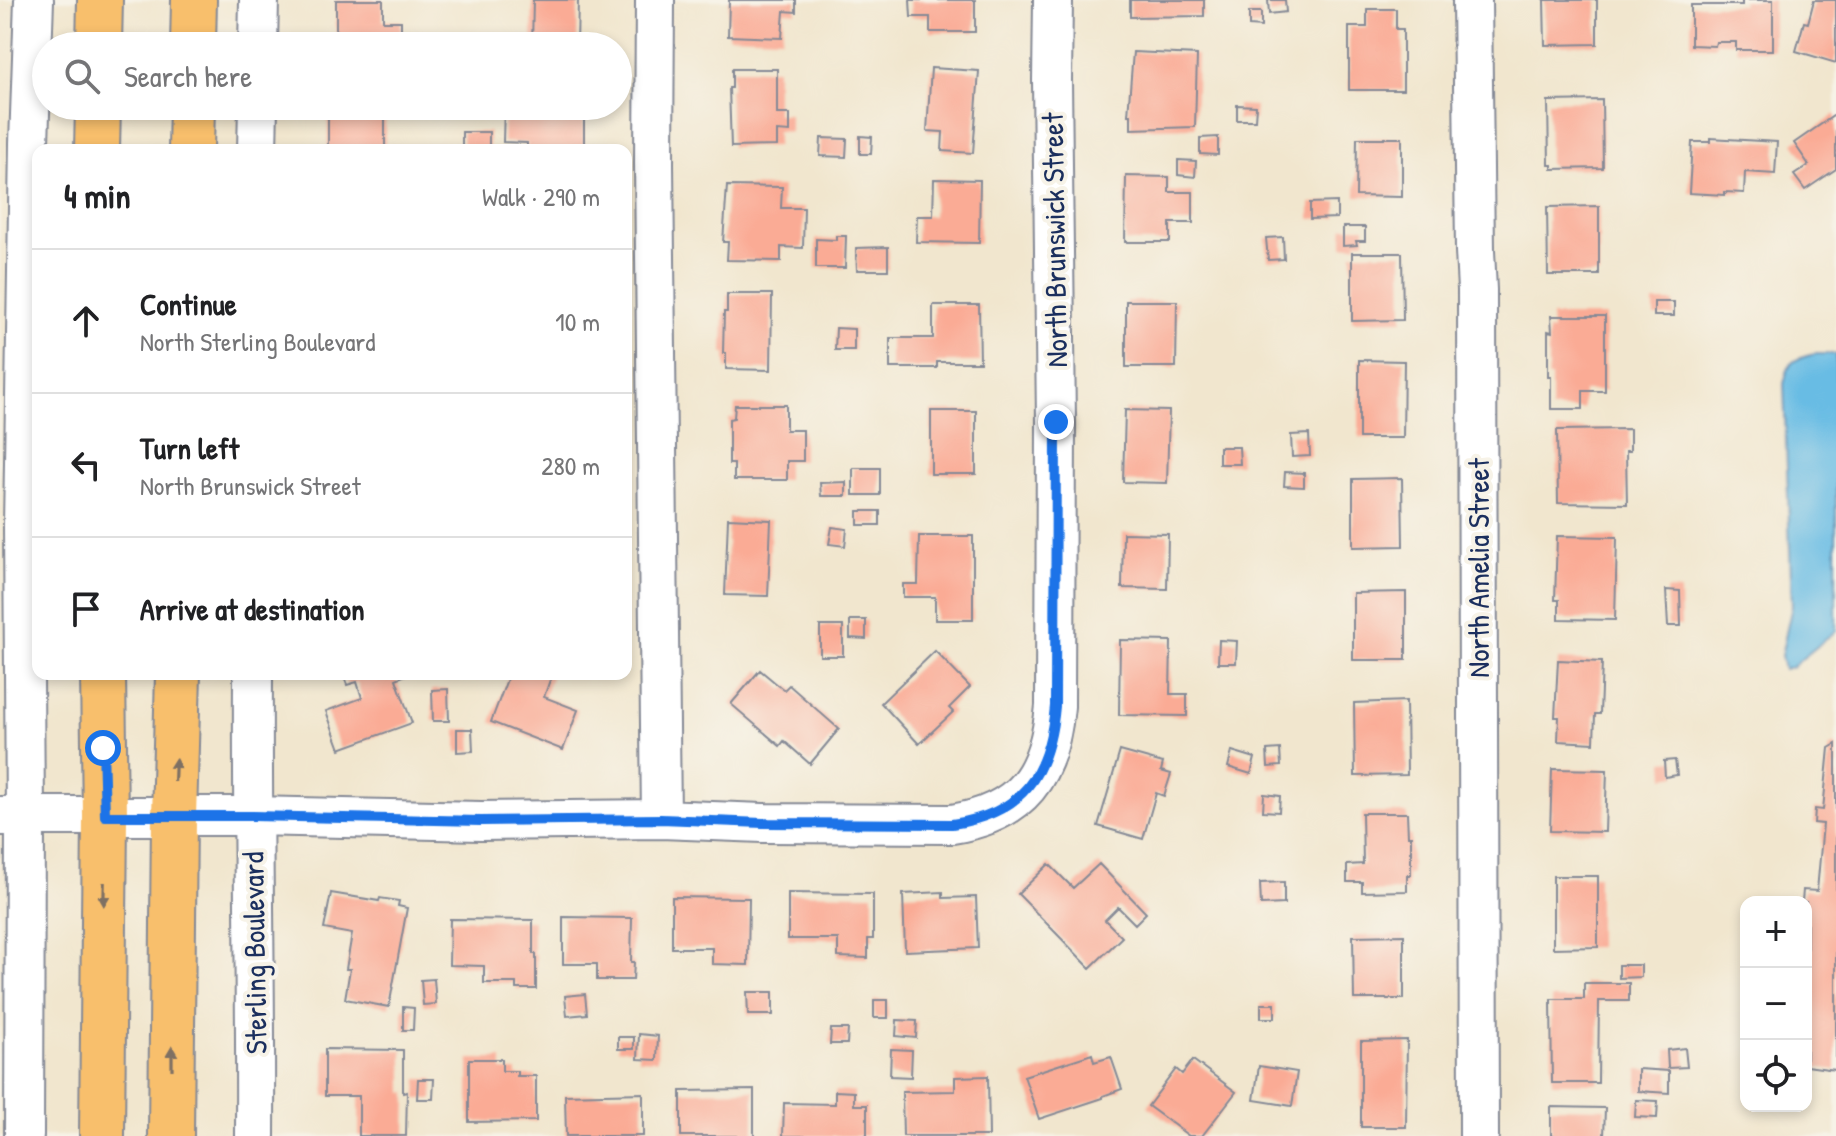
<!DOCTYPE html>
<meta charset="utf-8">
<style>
:root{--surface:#fff;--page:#f2f2f2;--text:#202124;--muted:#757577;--line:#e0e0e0}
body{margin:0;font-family:"Patrick Hand",sans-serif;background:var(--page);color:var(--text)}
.controls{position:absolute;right:24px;bottom:24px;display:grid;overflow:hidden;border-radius:16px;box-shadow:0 4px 12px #0003}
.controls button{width:72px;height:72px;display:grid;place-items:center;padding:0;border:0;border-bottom:2px solid var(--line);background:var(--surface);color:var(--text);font:40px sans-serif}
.stop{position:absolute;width:24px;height:24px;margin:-18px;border:6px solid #1a73e8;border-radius:50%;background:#fff}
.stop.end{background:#1a73e8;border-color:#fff;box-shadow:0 2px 8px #0008}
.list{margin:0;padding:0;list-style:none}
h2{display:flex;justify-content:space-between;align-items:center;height:104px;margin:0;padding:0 32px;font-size:34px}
h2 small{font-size:26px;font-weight:400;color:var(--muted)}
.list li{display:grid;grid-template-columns:52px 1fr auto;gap:24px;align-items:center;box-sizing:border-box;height:144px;padding:0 32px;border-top:2px solid var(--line)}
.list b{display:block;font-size:30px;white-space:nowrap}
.list p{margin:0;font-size:26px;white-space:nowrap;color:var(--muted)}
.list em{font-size:26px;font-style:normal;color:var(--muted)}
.icon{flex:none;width:44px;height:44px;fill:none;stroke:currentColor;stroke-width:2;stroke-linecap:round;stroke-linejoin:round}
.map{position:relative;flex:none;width:1836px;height:1136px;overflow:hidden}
.search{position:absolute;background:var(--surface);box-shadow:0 4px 12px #0003;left:32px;top:32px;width:600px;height:88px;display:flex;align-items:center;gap:20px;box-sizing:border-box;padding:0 28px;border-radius:44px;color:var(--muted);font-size:30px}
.panel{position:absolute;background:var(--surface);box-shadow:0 4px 12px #0003;left:32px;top:144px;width:600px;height:536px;border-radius:16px}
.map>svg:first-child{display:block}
</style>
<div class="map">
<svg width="1836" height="1136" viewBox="0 0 1836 1136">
<rect width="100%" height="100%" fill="#f7f3e8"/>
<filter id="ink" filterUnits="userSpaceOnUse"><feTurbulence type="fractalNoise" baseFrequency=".0125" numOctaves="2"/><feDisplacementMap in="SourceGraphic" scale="16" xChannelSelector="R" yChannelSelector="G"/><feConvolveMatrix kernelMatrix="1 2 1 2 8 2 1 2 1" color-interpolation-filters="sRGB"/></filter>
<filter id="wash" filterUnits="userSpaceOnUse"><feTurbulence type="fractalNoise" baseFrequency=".006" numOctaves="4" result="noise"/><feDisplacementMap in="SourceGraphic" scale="32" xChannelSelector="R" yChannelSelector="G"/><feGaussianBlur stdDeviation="1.8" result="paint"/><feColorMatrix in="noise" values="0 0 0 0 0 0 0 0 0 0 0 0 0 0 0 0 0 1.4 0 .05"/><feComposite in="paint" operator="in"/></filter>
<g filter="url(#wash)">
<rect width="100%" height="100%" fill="#f1e6ce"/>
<path fill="#67bce4" stroke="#4176a1" stroke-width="2" d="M1815,354H1836V631L1793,666L1784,669L1781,656L1792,606L1784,384C1789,361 1792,359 1815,354Z"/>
<g id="blocks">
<path fill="#faab95" d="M336,0H383V21H401V46H342V36L336,37Z
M533,0H578L577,46H532Z
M729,0H796V12L784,11L782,38L728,36Z
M910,0H975V32H930V17H911Z
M1130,0H1204V16L1130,17Z
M1268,0H1285L1286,12L1269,14Z
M1544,0H1597V44L1545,45Z
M1742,0H1773V50H1736V42H1716L1715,46L1691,45V5H1742Z
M1814,0H1836V63L1796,51L1804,22L1808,23Z
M1367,9H1396V29H1403V90H1349V27H1367Z
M1249,12H1261V27L1249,26Z
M1133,52L1197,55L1195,127L1131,129V115H1128Z
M931,68L979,71L973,153L942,151L943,132L927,131Z
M732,69H777V114H790V132L777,131V146L731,147L729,88H732Z
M1602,100L1603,168L1552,169V165H1549L1548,101Z
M1237,105L1256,106L1255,120H1237Z
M328,106H385V150H328Z
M504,106H584V145H581V150H527V143L503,142Z
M1836,114V169L1805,190L1794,175L1809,165L1794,143Z
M462,132H489V150H462Z
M860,136L872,137L871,154H860Z
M1218,137V155L1200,154V138Z
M821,138L847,139L846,157L820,156Z
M1357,138H1402V197L1356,196Z
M1710,138L1777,142L1775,174L1745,172L1744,193L1725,192V195L1689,193L1692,142H1710Z
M1178,160L1196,161L1195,177L1178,175Z
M1126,176L1169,177V192H1193V223H1170V242H1125Z
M934,179L980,180L979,243L916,242L917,216H933Z
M727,186L782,187L781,208H804L803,248L781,247V261L727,260L728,242H723Z
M1337,202V218L1310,219V203Z
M1599,206V275H1548L1547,207Z
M1343,227H1365V241H1356L1357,245L1343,246Z
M836,236H846L845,268H816V239L836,240Z
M1283,237L1284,259L1268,260L1266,238Z
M888,247V270H857L856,248Z
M1352,253H1402L1403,320L1352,321Z
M727,294H772L771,370L726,369V353H723L724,312H727Z
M1126,301H1177L1176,367H1126Z
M1654,302H1674V316H1654Z
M933,305H979L980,362H937V368H890V338H933Z
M1551,316H1605V391H1583V409H1551V377H1548V331L1552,332Z
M836,328L854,329V350H835Z
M1359,360L1404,361L1403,438H1359Z
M735,405H786V430H803V461H787V480H734V464H729V419L734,418Z
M1125,410L1169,411L1167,483L1123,482Z
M931,411H976V474H931Z
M1630,429V451H1626L1627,504L1558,503L1557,430Z
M1309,434L1310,456L1292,457L1291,435Z
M1219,447H1239L1240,464H1219Z
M853,468H880V495H853Z
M1285,472L1304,473V487L1284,486Z
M1402,478L1403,546L1353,547V479Z
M846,482V496H821L820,483Z
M858,511H880V525H858Z
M728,518L771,520L768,596L725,595Z
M832,527L847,529L845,546L829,544Z
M1123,533L1168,534L1167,589L1122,588Z
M919,536H973V620H935V597H903V584H918Z
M1557,536L1617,537L1615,620L1559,619V600H1555Z
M1666,590L1680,591L1681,626H1668Z
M1406,592V660H1353V593Z
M850,620H866V639L850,638Z
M820,626H843V656H820Z
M1120,640L1171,641L1170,694H1187V716L1119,715Z
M1219,640L1237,641L1236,663H1218Z
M935,651L970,687L949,708L953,712L919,744L881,703Z
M1558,660L1602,662L1600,714H1595L1594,743L1558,741L1559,717H1555Z
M760,670L784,690L789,685L839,729L810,764L784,741L780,746L731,704Z
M343,674H408L396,679L412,723L340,749L326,711L362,698L357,682L347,685Z
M509,674H552L544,697L578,710L563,750L491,722Z
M448,689L449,721H433L432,690Z
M1406,701L1407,775L1355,776L1354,703Z
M457,729H472L473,751L457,752Z
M1836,744V1070L1806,1066L1807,917L1806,902H1802L1803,890L1817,891L1823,824L1814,823L1815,809L1823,810L1829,748Z
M1280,749L1281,766L1268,767L1267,750Z
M1120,751L1163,763L1161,771L1171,774L1164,796L1156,793L1143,839L1098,826Z
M1232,751L1255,758L1251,774L1228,767Z
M1675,760L1677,775L1665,777L1664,761Z
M1552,769L1607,770L1605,832L1550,831Z
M1264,794L1280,796L1279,812L1263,811Z
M1362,813H1407L1408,836H1411V875H1407V891L1362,892V882H1347V865L1363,864Z
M1049,864L1073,888L1099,864L1146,913L1135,924L1118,907L1105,920L1122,937L1090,968L1018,894Z
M1553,876H1598V947L1553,948Z
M1284,882V904L1261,905L1260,883Z
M943,892V898L976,897L978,948L905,951L903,894Z
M331,893L379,901L380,898L399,901L398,906L407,908L389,1007L345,999L350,969H346L352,934L324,929Z
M788,893L873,894V939H868V958L838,957V939H788Z
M672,897L749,898L748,965L712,964V948H672Z
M563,917L632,918L631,962H634L633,980H597V964H563Z
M450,919L533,920V954H536V989H516V983H484V966L449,965Z
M1404,935V999H1354L1353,936Z
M1619,965H1641V977L1619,978Z
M434,979L436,1004L423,1005L421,980Z
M1584,983H1629V1001H1599L1598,1083H1552L1551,999H1584Z
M747,992H773V1015H748Z
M585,994L587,1014L567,1016L565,996Z
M874,1000H888V1018H874Z
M1261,1004H1275V1018H1261Z
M403,1007L414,1008L413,1030H403Z
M897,1020L917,1021L916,1038L896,1036Z
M831,1029H848L847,1044H830Z
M639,1034L658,1036L657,1060L638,1059Z
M618,1037H634V1049H618Z
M1407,1040L1406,1127H1361V1041Z
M1685,1048L1687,1067L1668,1068L1667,1050Z
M325,1049L403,1050V1093L407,1092L406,1136H359V1096H325Z
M891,1049L912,1050L911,1077L890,1076Z
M1092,1054L1094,1062L1111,1057L1122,1089L1103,1096V1098L1039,1119L1024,1076Z
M469,1059H502V1071H517V1076H536V1121L469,1122Z
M1193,1060L1236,1092L1202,1136H1189L1148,1106L1176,1069L1182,1074Z
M1259,1066L1297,1072L1292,1106L1254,1100Z
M1638,1069L1669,1071V1093L1638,1091Z
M988,1076L989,1136H903L902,1092L955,1091V1077Z
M418,1079H434L433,1099H417Z
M754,1090V1136H681V1091Z
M835,1091L854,1092V1105H867V1136H783L784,1103L835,1104Z
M643,1093V1136H566L565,1095Z
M1636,1100L1658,1101L1657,1118L1635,1117Z
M1551,1107L1605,1108L1604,1136H1551Z"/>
</g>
</g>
<g filter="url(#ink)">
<use href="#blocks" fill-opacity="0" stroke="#868a96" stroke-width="2"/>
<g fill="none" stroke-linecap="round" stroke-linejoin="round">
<g stroke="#868a96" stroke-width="42">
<path id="street" d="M655,0L654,163L661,819
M1472,0L1475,251L1477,290L1479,1136
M258,46L259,0
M257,150L258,106
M253,674C252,828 256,982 255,1136
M0,816H252L481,821L661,819L763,823L952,824C1022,813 1049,775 1055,706L1056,422L1052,80L1053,0
M24,1136L25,817L23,526L29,143L34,0"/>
</g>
<g stroke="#868a96" stroke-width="48">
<path id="primary" d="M99,46L100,0
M193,46L194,0
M97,150L98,106
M191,150L192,106
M102,1136L105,816L103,674
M171,1136L174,817L178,674"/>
</g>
<use href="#street" stroke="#fff" stroke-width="38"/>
<use href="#primary" stroke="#f8bf6c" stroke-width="44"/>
</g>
<defs><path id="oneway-solid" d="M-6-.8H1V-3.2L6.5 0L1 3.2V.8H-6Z" transform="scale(2)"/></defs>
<g fill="#7e7064">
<use href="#oneway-solid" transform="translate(175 770) rotate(-88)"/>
<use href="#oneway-solid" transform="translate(104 894) rotate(91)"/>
<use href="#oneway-solid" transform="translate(172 1058) rotate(-90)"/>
</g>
</g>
<g fill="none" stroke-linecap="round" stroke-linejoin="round" filter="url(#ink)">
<path stroke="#1a73e8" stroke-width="10" d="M103,748L105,816H252L481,821L661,819L763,823L952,824C1022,814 1049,775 1055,706L1056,422"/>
</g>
<g text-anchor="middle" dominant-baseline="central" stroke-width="8" stroke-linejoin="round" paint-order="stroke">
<g font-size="30" fill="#1b2f5e" stroke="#f7f3e8">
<text transform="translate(1054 240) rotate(-91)">North Brunswick Street</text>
<text transform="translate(1478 568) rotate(-90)">North Amelia Street</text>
<text transform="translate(254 953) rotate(-91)">Sterling Boulevard</text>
</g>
</g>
</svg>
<div class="controls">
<button>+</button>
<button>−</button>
<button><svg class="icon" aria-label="locate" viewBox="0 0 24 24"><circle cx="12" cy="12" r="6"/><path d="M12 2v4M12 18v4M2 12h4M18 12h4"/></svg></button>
</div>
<div class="stop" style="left:103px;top:748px"></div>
<div class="stop end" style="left:1056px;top:422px"></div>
<div class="search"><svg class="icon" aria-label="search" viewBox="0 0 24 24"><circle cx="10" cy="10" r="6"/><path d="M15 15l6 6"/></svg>Search here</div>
<section class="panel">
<h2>4 min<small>Walk · 290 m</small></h2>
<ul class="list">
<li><svg class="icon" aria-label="ahead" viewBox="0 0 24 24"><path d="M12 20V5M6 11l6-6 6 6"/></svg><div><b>Continue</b><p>North Sterling Boulevard</p></div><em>10 m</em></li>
<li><svg class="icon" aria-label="left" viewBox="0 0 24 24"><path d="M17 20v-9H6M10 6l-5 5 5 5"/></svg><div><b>Turn left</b><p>North Brunswick Street</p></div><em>280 m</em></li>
<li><svg class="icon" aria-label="arrive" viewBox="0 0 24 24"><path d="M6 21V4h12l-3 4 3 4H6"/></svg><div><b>Arrive at destination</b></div></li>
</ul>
</section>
</div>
